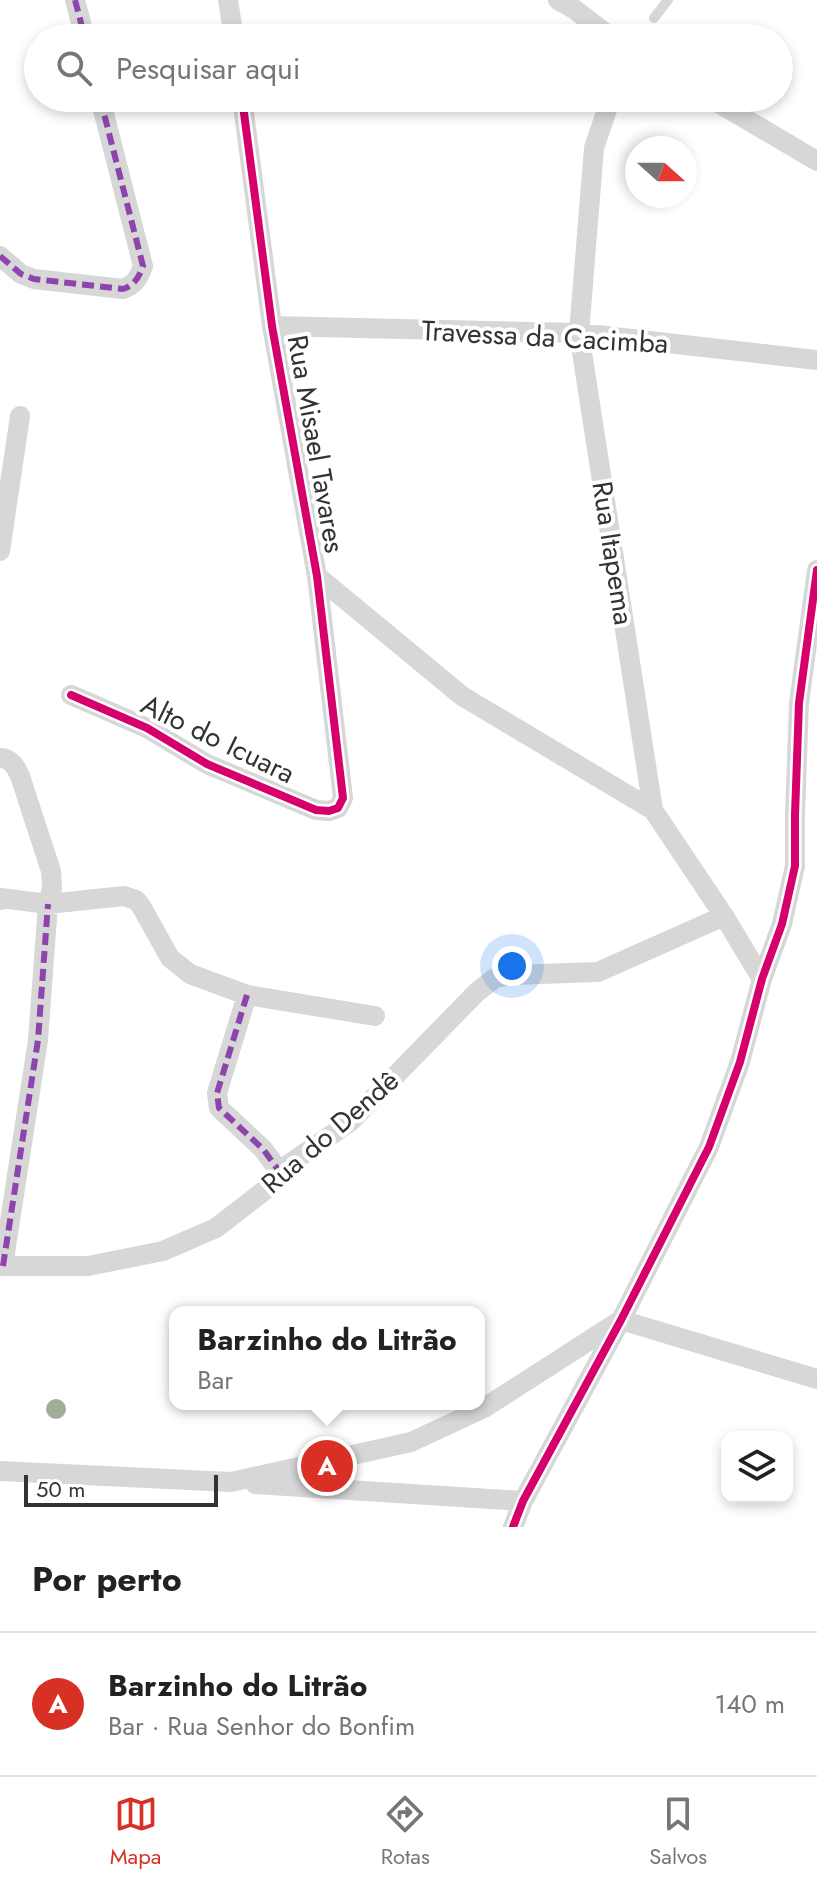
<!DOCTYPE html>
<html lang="pt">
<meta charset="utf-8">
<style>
:root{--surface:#fff;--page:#f2f2f2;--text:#222;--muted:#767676;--line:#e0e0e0;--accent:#d93025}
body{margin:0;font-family:Jost,sans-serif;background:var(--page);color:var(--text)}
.controls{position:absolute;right:24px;bottom:24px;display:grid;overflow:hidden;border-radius:16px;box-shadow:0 4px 12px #0003}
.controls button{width:72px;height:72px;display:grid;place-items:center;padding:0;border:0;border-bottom:2px solid var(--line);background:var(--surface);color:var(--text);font:40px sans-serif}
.compass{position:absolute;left:625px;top:136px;width:72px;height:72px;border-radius:50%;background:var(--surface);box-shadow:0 4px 12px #0003;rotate:111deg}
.scale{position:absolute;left:24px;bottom:20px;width:194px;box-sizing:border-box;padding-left:8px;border:4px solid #333;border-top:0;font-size:22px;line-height:28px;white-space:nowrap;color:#333;-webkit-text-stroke:6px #fff;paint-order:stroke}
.you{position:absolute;left:512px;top:966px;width:28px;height:28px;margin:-20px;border:6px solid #fff;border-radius:50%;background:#1a73e8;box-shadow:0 0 0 12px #1a73e833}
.badge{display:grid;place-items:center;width:52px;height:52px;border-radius:50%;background:var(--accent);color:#fff;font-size:26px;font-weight:700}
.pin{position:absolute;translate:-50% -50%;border:4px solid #fff;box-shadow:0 2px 8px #0006}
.popup{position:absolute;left:169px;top:1306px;width:316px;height:104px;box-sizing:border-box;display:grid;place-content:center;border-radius:16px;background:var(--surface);filter:drop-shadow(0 2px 6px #0005);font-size:26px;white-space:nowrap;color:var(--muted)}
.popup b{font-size:30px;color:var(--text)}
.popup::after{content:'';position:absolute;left:50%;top:100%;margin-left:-16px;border:16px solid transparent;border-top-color:var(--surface)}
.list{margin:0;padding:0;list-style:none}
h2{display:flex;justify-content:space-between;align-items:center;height:104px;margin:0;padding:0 32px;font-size:34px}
h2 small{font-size:26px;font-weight:400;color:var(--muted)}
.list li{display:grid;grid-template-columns:52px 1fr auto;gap:24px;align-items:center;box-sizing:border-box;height:144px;padding:0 32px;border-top:2px solid var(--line)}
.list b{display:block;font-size:30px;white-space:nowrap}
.list p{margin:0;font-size:26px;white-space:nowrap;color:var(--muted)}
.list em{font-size:26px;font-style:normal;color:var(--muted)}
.icon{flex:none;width:44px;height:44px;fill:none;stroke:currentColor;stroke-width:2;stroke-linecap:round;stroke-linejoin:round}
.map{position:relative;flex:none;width:817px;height:1527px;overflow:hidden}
.search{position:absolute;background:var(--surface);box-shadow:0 4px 12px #0003;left:24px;right:24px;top:24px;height:88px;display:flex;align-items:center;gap:20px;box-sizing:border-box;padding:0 28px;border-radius:44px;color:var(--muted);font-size:30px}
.sheet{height:248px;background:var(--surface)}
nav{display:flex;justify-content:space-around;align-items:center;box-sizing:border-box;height:112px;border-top:2px solid var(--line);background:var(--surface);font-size:22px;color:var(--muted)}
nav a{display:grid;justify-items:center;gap:4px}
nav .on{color:var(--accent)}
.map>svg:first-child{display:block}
</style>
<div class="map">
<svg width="817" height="1527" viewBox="0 0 817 1527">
<rect width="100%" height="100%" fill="#fff"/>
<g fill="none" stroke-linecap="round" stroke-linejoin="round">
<path stroke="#d7d7d7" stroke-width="10" d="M654,18L668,0"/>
<path stroke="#d7d7d7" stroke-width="20" d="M75,0L85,38
M228,0L234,38
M558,0L574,9L612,38
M611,98L594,148L579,333L653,810L724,916L762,979
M710,98L817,161
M0,256L21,274L34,279L123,289C135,285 139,277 143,266L100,98
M272,326L579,333L817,360
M0,551L20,416
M317,576L462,696L653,810
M71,695L147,728L207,764L316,810L329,811L338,808L343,798L317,576L272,326L242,98
M0,758C11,758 16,767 20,776L51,871L52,888L48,904L38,1040L3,1266
M0,900L1,898L48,904L124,896L136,900L141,906L170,958L190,974L247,995L375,1016
M247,995L217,1093L219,1108L263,1149L279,1171
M0,1266H88L163,1251L216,1228L265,1190L279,1171L350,1122L477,992L495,978L512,975L598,972L724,916
M621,1320L817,1379
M0,1471L231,1482L411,1442L484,1408L618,1322
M255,1484L523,1501
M513,1527L523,1501L621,1320L709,1147L740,1062L762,979L782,924L795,866V815L799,703L817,570"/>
<path stroke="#8e44ad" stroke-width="6" stroke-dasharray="12 6" stroke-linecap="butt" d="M75,0L85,38
M0,256L21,274L34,279L123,289C135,285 139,277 143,266L100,98
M247,995L217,1093L219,1108L263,1149L279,1171
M3,1266L38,1040L48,904"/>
<g stroke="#fff" stroke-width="13">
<path id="cycleway" d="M71,695L147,728L207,764L316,810L329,811L338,808L343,798L317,576L272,326L242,98
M513,1527L523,1501L621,1320L709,1147L740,1062L762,979L782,924L795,866V815L799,703L817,570"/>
</g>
<use href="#cycleway" stroke="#d6006c" stroke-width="8"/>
</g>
<circle fill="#a0ae98" cx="56" cy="1409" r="10"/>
<g text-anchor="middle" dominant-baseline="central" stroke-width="8" stroke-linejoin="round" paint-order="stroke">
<g font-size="28" fill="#333" stroke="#fff">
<text transform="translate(545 337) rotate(3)">Travessa da Cacimba</text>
<text transform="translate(316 444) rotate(80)">Rua Misael Tavares</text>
<text transform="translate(613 553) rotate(81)">Rua Itapema</text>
<text transform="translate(218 739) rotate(26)">Alto do Icuara</text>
<text transform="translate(330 1132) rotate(-41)">Rua do Dendê</text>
</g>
</g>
</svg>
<div class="controls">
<button><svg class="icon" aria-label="layers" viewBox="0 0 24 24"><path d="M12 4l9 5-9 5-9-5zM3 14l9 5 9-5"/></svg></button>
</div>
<svg class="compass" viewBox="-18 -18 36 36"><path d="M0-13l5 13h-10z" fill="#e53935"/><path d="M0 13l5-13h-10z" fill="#767676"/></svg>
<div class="scale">50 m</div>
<div class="you"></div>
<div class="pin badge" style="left:327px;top:1466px">A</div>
<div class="popup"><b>Barzinho do Litrão</b>Bar</div>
<div class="search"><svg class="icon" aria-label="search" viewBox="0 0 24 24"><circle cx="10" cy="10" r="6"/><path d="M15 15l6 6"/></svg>Pesquisar aqui</div>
</div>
<section class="sheet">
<h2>Por perto<small></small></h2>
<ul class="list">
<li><span class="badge">A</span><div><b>Barzinho do Litrão</b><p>Bar · Rua Senhor do Bonfim</p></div><em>140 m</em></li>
</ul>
</section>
<nav>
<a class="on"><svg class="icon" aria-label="map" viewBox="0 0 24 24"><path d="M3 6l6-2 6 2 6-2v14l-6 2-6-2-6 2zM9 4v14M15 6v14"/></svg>Mapa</a>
<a><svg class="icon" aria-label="directions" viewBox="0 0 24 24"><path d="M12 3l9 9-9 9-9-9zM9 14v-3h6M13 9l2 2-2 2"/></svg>Rotas</a>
<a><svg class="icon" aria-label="saved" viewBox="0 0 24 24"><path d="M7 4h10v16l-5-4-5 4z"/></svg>Salvos</a>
</nav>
